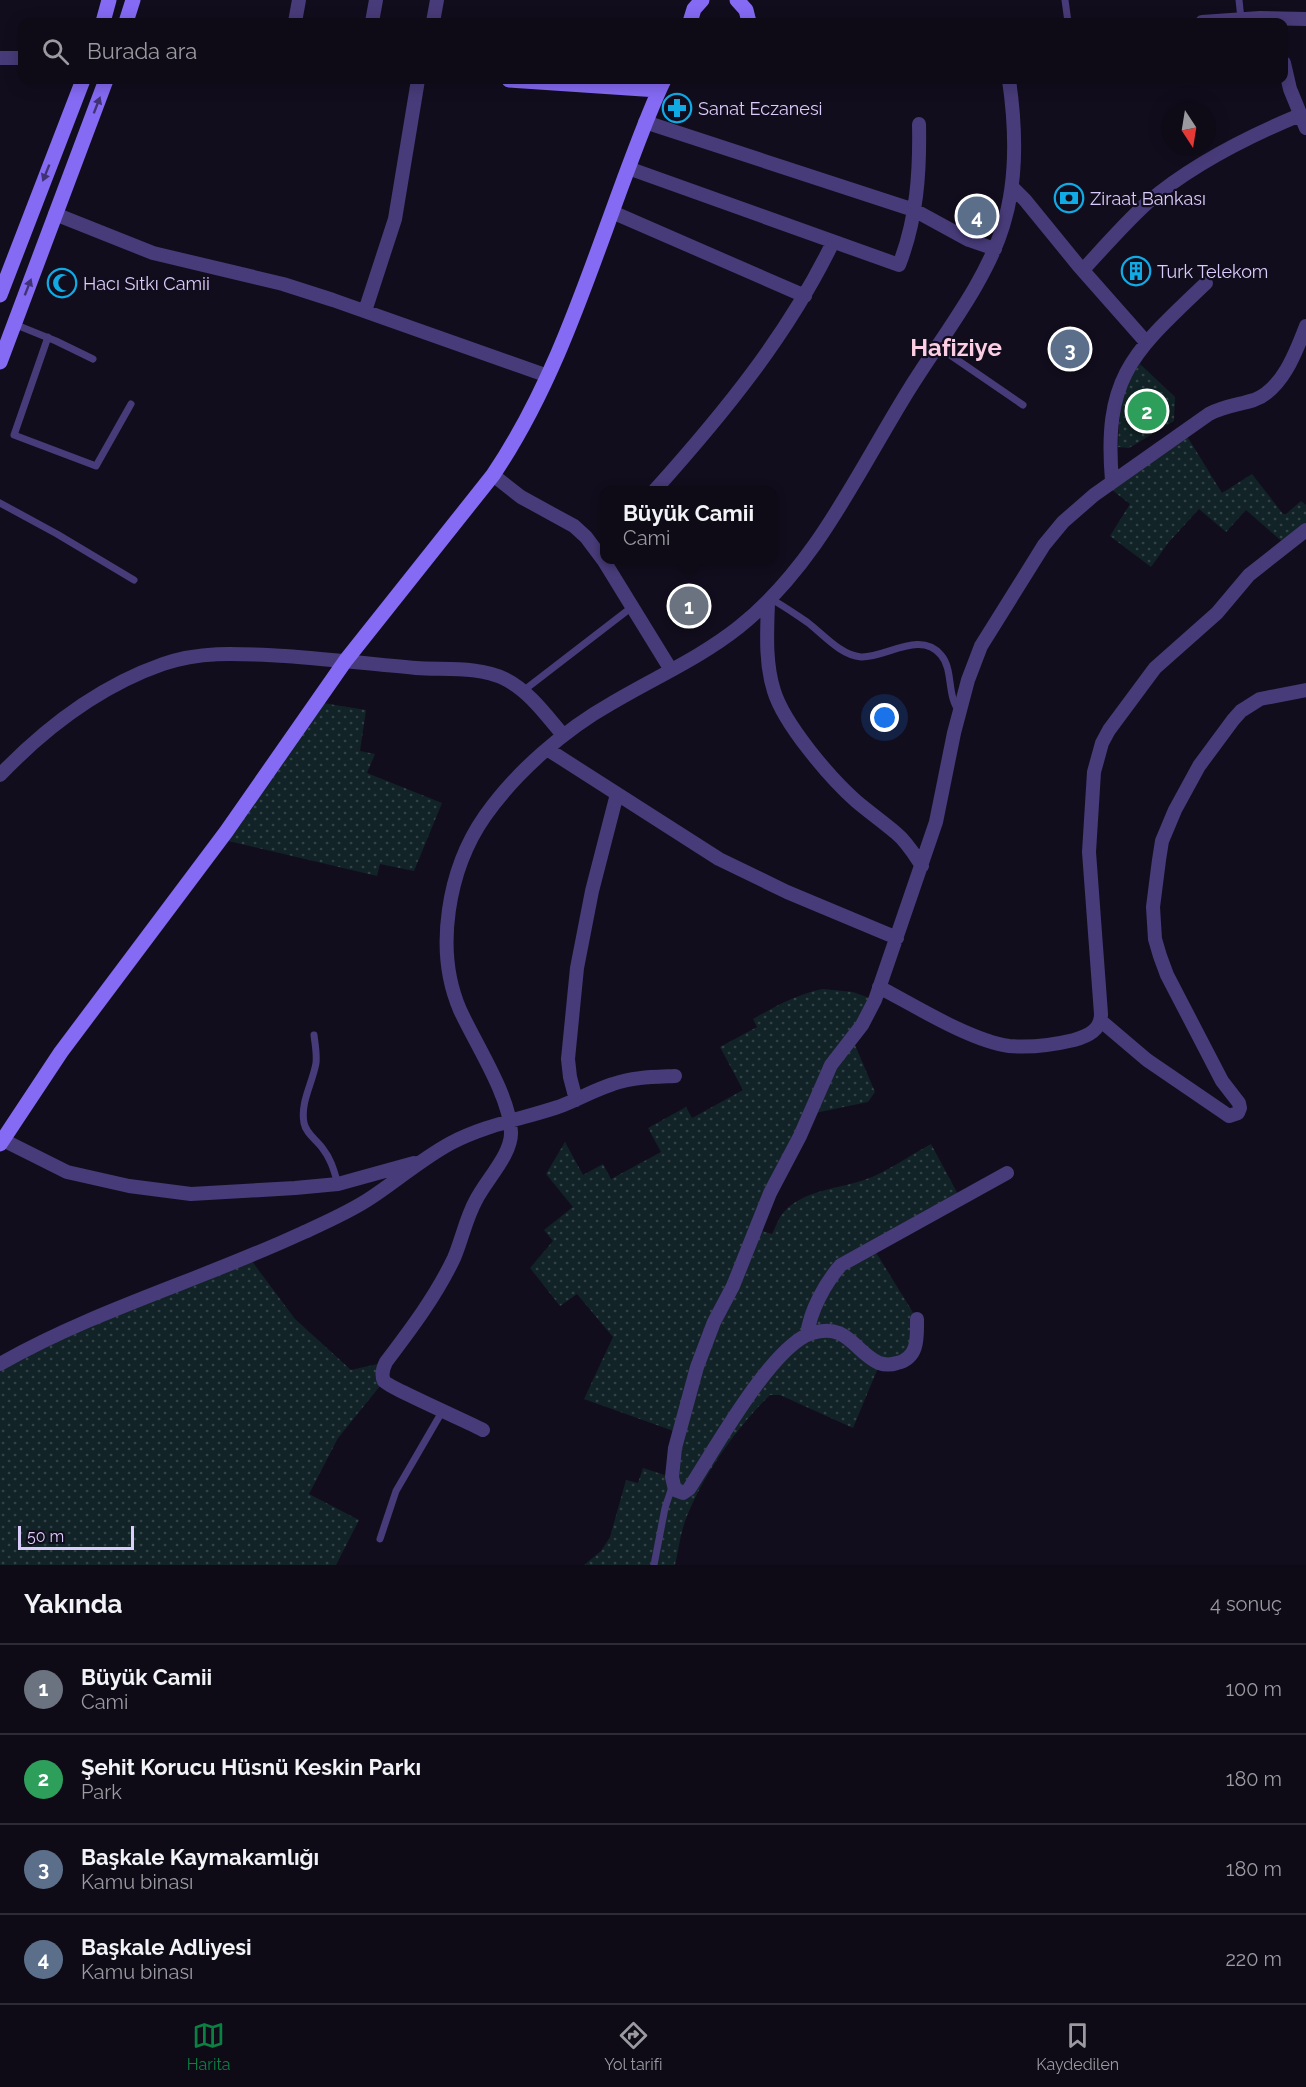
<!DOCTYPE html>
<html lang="tr">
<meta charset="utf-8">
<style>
:root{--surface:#0e0a16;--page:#1c1823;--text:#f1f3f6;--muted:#9b9aa1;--line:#2e2b35;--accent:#0b8043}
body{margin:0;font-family:Raleway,sans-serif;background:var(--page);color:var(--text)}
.compass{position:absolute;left:1162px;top:102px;width:54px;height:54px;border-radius:50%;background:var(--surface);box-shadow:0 3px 15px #0003;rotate:168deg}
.scale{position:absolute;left:18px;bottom:15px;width:116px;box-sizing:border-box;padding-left:6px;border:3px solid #daccfb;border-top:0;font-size:16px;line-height:21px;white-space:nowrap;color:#daccfb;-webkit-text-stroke:4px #120d1d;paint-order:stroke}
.you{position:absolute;left:885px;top:718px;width:21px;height:21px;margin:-15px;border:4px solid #fff;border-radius:50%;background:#1a73e8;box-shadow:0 0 0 9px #1a73e833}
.badge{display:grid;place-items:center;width:39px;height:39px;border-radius:50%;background:var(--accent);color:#fff;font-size:20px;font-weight:700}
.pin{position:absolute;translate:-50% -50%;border:3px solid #fff;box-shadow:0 2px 6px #0006}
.popup{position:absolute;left:600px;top:486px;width:177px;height:78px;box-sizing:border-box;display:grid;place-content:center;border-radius:12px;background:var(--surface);filter:drop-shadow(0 2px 4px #0005);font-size:20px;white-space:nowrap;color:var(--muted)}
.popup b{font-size:22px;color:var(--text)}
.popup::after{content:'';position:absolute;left:50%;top:100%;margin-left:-12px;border:12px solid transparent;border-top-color:var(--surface)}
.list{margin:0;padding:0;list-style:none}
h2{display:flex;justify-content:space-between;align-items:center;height:78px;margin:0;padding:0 24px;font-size:26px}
h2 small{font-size:20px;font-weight:400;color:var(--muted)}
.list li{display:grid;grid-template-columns:39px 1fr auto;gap:18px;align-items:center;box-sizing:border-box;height:90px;padding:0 24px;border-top:2px solid var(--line)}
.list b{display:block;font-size:22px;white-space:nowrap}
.list p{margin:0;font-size:20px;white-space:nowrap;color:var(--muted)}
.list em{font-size:20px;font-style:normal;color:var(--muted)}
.icon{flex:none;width:33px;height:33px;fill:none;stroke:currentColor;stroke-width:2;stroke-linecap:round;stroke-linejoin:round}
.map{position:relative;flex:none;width:1306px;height:1565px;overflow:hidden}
.search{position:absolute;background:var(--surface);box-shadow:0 3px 15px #0003;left:18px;right:18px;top:18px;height:66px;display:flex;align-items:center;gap:15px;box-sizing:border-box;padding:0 21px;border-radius:12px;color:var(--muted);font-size:22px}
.sheet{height:438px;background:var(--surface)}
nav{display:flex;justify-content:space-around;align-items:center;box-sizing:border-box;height:84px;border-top:2px solid var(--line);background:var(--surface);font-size:16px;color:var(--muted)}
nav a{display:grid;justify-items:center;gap:3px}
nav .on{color:var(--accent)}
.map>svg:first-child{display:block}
</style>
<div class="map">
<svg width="1306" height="1565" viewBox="0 0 1306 1565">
<defs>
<pattern id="green-dots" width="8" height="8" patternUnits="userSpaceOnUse" patternTransform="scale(1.5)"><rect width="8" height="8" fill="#112326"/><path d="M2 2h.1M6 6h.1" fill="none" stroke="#334246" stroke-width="1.8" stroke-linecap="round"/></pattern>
</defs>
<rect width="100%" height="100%" fill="#120d1d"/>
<path fill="url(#green-dots)" d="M1140,364L1175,397L1174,421L1129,448L1118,447C1120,415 1119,390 1140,364Z
M1185,433L1222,493L1252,474L1283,514H1286L1301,501L1306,505V530L1286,545L1246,510L1226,532L1199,509L1168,543L1151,567L1110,536L1130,504L1107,486Z
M317,702L366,710L360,751L375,754L367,773L442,803L414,871L380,864L377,876L220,839Z
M823,989L853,992L875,1000L852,1038L875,1092L868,1102L810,1114L756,1229L772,1234C776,1227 778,1219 783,1213C802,1190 838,1189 864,1180C887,1172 909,1156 931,1144L960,1198L872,1246L917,1319L914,1353L880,1363L853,1428L780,1395H770C736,1428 700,1479 684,1524C680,1537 678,1552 675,1565H584L601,1551L610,1537L626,1480L638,1483L643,1468L671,1477L679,1433L584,1399L613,1337L577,1294L560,1306L530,1268L553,1241L544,1230L573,1207L546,1174L565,1142L583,1175L603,1164L611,1179L661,1152L648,1128L686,1107L692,1118L743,1090L720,1047L757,1027L753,1019C776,1006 797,994 823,989Z
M248,1256L295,1319L351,1370L386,1362L384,1381L338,1438L309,1494L359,1520L336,1565H0V1364Z"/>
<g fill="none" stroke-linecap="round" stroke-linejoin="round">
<path stroke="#483b79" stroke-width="7" d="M1065,0L1068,22
M1239,0L1241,19
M14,324L56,341L93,359
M48,337L14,435L96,466L131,404
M937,346L1023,405
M0,503L57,534L134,580
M771,599C784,606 795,614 807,622C823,634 840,655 861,657C886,658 920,630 941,655C954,670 946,696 960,712
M523,691L632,607
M314,1035C315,1044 317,1053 316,1063C313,1082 300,1102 304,1123C306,1134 317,1140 323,1149C331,1159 334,1171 338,1184
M380,1539L396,1491L443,1410
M654,1565L665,1508L672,1487"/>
<path stroke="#483b79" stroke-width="14" d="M295,22L299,0
M372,22L376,0
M433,22L437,0
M1202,22L1260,18L1306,19
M0,58H22
M1284,63L1290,89L1306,128
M645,122L914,210L969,240L995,249
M628,168L899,265C917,219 920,172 919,124
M1012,187L1025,200L1078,265L1146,342
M612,212L805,296
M55,214L153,253L283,284L333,300L548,376
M1083,270C1104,247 1124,224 1147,203C1191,165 1247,137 1300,115
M365,311L395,219L418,80
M493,475L521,497L574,526L586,537L604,561L671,670
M1112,481C1103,375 1134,352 1206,283
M655,490C723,414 788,335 833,242
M768,603C767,632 765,663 774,691C784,724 830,778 856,801C869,812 883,822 896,833C907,842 914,854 922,866
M547,749L719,859L787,892L897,938
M0,775C46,727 100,686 163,664C204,650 243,654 285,656C328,659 372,664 416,668C445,670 478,666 505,679C529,691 546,715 563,735
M879,987C915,1006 971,1041 1009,1046C1031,1048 1053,1045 1074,1040C1088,1036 1101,1030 1101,1014L1089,852L1094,772L1102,743L1109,730L1155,668L1217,613L1249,575L1306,530
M1101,1021L1147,1060L1229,1116L1238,1113L1240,1108L1239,1103L1222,1081L1167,975L1160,956L1155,939L1153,907L1159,860L1162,841L1175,810L1199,766L1233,720L1241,711L1260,699L1306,690
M576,1100L570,1077L568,1059L577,968L592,891L617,794
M3,1140L67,1172L129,1186L191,1194L295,1188L338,1184L414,1163
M917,1319C917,1337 919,1358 897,1363C891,1365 885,1365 879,1363C854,1352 848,1322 812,1333C772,1345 713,1452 689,1489L683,1493L675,1490L672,1477L675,1448L697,1367L714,1322L733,1286L770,1193L800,1136L831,1065L862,1025L875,1000L936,822L954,733L968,680L981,646L1044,545L1063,522L1094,495L1209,414C1224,406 1238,405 1254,400C1282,390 1296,352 1306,326
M807,1335C810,1311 825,1283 841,1265L1007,1173
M0,1364C95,1310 201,1280 300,1234C324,1223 350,1212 372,1197C399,1179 423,1158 451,1143C485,1125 522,1119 558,1107C577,1100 594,1090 613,1084C633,1077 654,1077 675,1076
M483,1430C470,1423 388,1387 384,1381C381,1375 383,1368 386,1362C411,1329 436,1296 454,1258C462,1239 466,1218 476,1200C486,1180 512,1154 511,1132C510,1096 475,1043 460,1010C434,950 448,869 485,816C516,772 564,730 612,703C654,678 700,658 739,627C817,565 858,471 910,388C941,338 986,282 1003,226C1018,179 1016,128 1009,80"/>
<path stroke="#856af4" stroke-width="15" d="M737,0L746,10L749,22
M103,22L109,0
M126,22L133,0
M690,22L694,9L702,0
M509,80L658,90
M0,295L83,80
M0,362L106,80
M0,1144L61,1052L226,832L346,660L493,475C553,386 586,282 623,182C636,148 648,113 664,80"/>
</g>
<defs><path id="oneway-solid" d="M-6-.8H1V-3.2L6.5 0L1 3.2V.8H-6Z" transform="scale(1.5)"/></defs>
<g fill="#403273">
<use href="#oneway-solid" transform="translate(97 105) rotate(-69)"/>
<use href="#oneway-solid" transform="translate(46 173) rotate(112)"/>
<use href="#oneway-solid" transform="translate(28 287) rotate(-69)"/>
</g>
<defs>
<g id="pharmacy-ring" transform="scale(1.5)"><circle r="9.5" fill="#120d1d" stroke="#10aae4" stroke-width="1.5"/><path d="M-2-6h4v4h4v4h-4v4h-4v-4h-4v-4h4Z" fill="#10aae4"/></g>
<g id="bank-ring" transform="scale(1.5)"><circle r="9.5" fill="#120d1d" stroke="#10aae4" stroke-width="1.5"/><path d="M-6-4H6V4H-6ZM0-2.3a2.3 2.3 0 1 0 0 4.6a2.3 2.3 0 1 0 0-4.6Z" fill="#10aae4"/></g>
<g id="building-ring" transform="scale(1.5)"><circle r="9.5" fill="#120d1d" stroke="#10aae4" stroke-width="1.5"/><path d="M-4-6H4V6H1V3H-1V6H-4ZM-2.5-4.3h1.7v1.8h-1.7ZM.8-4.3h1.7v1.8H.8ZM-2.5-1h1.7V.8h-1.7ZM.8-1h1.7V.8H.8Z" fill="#10aae4"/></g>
<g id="mosque-ring" transform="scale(1.5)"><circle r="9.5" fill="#120d1d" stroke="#10aae4" stroke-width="1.5"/><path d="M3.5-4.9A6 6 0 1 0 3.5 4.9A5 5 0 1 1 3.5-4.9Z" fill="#10aae4"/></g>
</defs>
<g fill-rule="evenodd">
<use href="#pharmacy-ring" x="677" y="108"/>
<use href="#bank-ring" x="1069" y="198"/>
<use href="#building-ring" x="1136" y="271"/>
<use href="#mosque-ring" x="62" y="283"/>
</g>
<g text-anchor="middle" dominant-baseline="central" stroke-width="4.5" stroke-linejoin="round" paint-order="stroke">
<g font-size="18" fill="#daccfb" stroke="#120d1d" text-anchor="start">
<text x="698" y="108">Sanat Eczanesi</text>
<text x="1090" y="198">Ziraat Bankası</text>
<text x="1157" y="271">Turk Telekom</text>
<text x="83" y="283">Hacı Sıtkı Camii</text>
</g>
<g font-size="24" font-weight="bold" fill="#fccee3" stroke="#120d1d">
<text x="956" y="347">Hafiziye</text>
</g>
</g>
</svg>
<svg class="compass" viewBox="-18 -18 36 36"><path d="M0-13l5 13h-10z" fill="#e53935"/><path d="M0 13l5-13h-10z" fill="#9b9aa1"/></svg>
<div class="scale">50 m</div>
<div class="you"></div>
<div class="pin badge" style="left:689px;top:606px;background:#6b7280">1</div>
<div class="popup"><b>Büyük Camii</b>Cami</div>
<div class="pin badge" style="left:1147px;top:411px;background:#2e9e5b">2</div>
<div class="pin badge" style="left:1070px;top:349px;background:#5c6f8a">3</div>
<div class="pin badge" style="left:977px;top:216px;background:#5c6f8a">4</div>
<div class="search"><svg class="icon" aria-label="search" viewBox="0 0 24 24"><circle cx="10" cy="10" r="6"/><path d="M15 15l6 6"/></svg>Burada ara</div>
</div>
<section class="sheet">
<h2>Yakında<small>4 sonuç</small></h2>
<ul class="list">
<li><span class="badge" style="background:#6b7280">1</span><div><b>Büyük Camii</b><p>Cami</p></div><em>100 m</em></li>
<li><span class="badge" style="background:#2e9e5b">2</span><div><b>Şehit Korucu Hüsnü Keskin Parkı</b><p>Park</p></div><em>180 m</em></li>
<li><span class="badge" style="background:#5c6f8a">3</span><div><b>Başkale Kaymakamlığı</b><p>Kamu binası</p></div><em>180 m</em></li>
<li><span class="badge" style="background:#5c6f8a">4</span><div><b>Başkale Adliyesi</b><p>Kamu binası</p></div><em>220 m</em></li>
</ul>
</section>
<nav>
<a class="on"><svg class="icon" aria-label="map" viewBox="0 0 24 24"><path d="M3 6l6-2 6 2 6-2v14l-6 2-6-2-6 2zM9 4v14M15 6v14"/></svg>Harita</a>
<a><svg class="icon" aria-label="directions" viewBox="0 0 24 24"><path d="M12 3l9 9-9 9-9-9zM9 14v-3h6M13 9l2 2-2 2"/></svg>Yol tarifi</a>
<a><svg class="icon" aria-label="saved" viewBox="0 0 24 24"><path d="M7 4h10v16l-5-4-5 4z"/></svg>Kaydedilen</a>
</nav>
